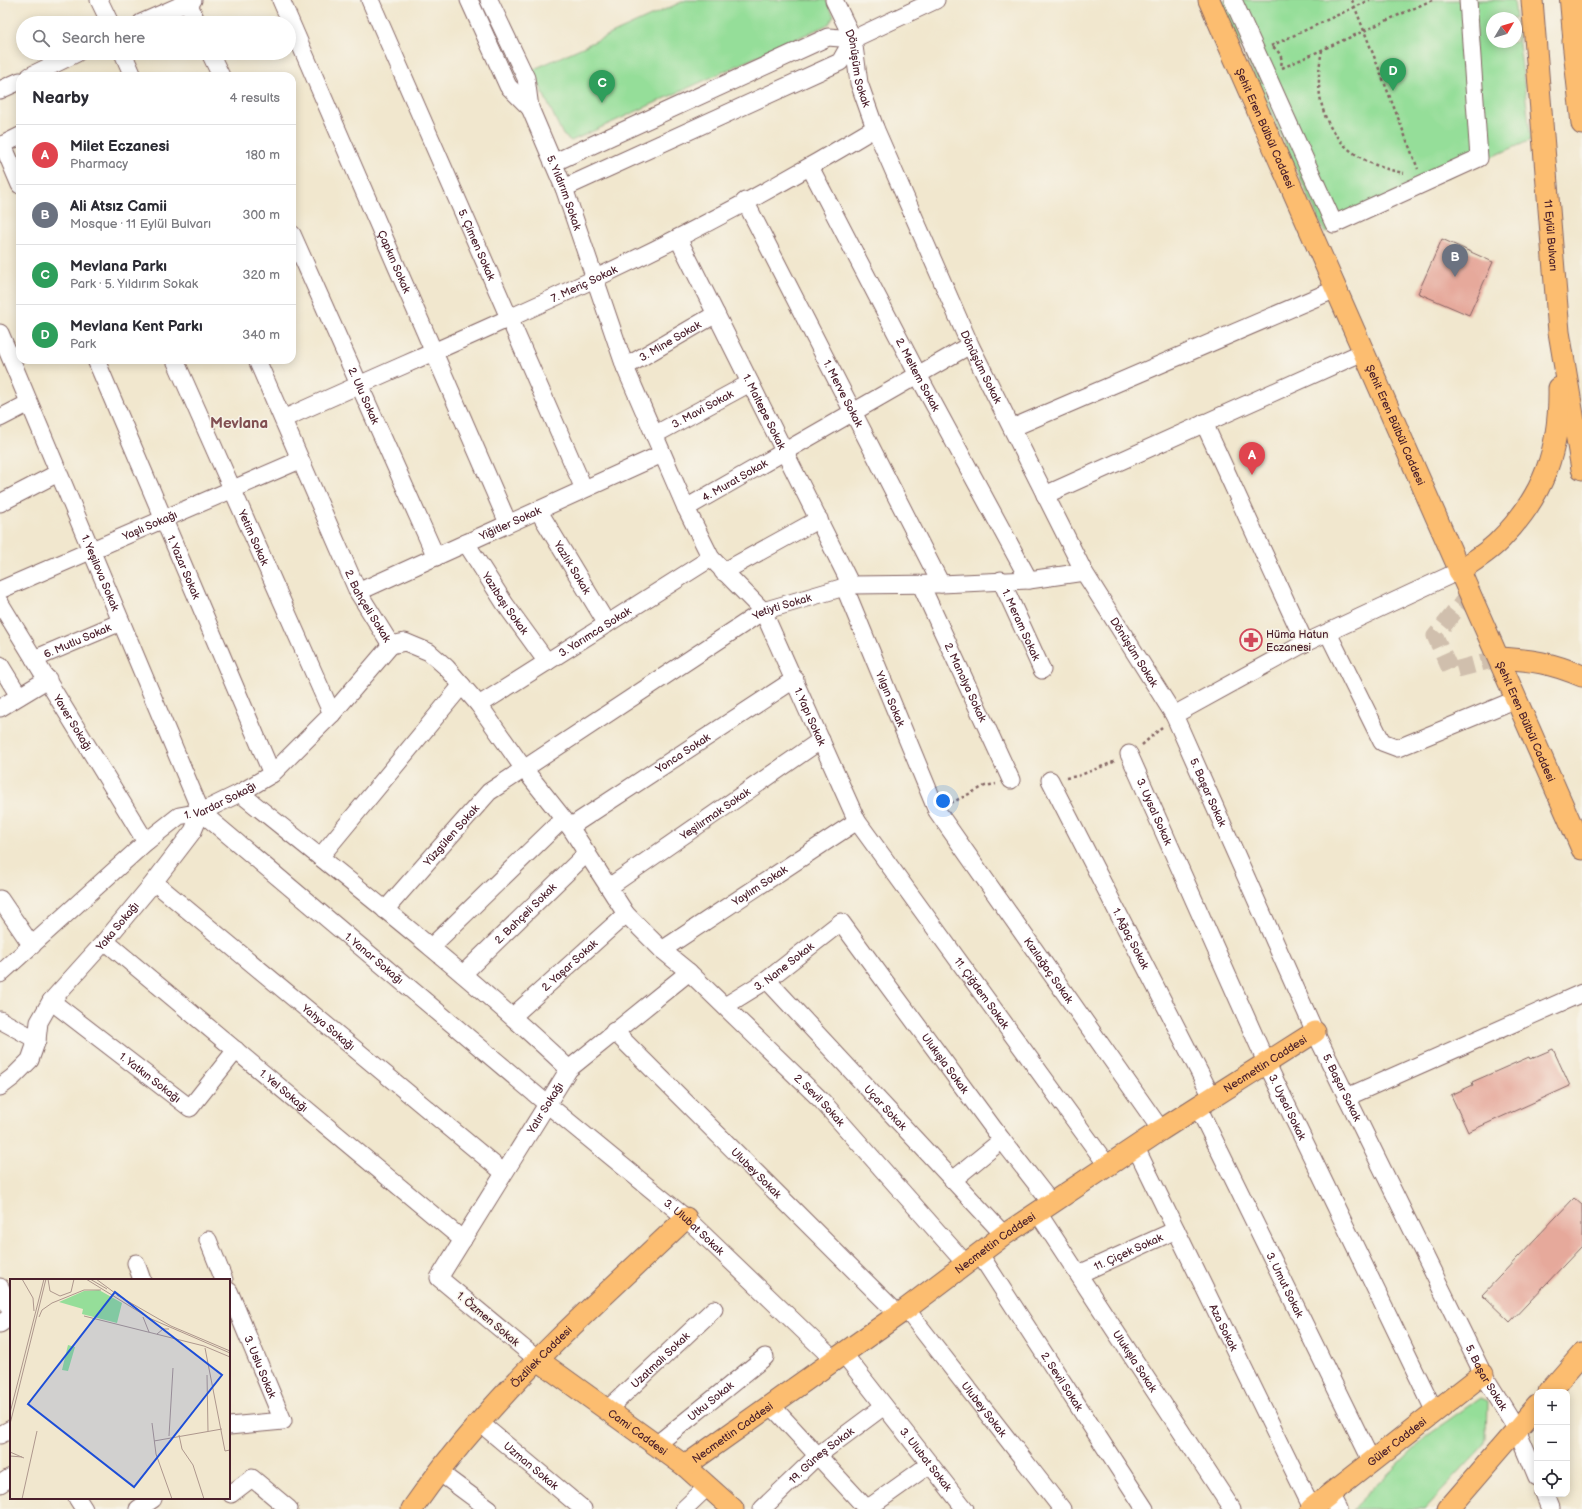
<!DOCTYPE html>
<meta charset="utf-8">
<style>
:root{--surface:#fff;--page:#f2f2f3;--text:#2b2b33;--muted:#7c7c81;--line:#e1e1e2;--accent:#d1495b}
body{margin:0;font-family:"Balsamiq Sans",sans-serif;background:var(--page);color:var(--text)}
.controls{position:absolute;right:12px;bottom:12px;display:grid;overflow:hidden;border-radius:8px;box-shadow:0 2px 10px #0003}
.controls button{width:36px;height:36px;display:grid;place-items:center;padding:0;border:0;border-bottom:1px solid var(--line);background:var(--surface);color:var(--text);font:20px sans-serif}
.compass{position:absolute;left:1486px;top:12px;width:36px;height:36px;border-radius:50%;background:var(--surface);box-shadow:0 2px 10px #0003;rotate:52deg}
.you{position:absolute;left:943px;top:801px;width:14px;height:14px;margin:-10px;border:3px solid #fff;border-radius:50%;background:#1a73e8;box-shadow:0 0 0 6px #1a73e833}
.badge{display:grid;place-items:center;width:26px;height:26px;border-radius:50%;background:var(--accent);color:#fff;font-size:13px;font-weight:700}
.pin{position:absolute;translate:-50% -33px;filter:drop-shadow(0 1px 2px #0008)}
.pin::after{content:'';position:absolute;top:21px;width:14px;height:12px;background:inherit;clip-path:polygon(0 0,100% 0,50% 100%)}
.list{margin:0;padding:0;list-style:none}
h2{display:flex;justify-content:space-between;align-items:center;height:52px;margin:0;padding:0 16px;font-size:17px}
h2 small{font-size:13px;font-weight:400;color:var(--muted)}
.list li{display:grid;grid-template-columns:26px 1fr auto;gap:12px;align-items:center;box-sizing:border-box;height:60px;padding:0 16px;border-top:1px solid var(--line)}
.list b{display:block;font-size:15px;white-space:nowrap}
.list p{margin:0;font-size:13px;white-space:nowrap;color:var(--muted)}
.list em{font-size:13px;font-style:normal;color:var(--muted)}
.icon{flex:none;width:22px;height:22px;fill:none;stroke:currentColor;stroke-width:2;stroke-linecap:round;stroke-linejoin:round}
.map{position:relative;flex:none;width:1582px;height:1509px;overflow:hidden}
.search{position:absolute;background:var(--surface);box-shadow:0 2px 10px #0003;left:16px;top:16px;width:280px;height:44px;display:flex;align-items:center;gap:10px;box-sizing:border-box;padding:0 14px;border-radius:22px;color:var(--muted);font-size:15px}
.panel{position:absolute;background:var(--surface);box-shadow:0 2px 10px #0003;left:16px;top:72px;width:280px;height:292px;border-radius:12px}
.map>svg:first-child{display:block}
</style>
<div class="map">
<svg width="1582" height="1509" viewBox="0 0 1582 1509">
<rect width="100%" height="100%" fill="#f7f3e8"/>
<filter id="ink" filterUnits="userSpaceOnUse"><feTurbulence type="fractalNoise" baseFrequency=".025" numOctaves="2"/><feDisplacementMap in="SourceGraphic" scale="8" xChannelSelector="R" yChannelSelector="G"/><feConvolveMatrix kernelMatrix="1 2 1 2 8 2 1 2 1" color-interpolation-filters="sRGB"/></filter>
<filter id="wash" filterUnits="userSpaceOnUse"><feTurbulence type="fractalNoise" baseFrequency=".012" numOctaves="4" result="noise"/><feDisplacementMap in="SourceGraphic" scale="16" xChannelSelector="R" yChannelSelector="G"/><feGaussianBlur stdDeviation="0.9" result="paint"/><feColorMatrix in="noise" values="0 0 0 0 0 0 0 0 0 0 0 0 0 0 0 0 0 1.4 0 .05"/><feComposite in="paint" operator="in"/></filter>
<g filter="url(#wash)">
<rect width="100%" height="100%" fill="#f1e7ce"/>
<path fill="#95de99" stroke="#707e62" d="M686,0H826L834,16L829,24L571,141L563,135L532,70Z
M1220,0H1514L1516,18H1492V42H1516V20L1531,140L1482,161L1325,233Z
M1480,1398L1487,1401L1486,1438L1484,1446L1425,1509H1352L1430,1433Z"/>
<g id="blocks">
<path fill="#e6a99b" d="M1442,239L1493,262L1469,315L1418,293Z
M1553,1049L1570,1086L1468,1132L1451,1095L1473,1085L1472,1082L1529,1057L1530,1059Z
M1574,1198L1582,1205V1246L1510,1322L1482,1295Z"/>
</g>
</g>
<g filter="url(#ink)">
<use href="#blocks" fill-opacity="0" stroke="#846564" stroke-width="1"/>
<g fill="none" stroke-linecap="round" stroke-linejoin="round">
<path stroke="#d0bfad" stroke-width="17" stroke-dasharray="17 8" stroke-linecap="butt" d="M1470,593L1435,636L1451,671L1499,658"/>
<g stroke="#846564" stroke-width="19">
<g id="minor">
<path d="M99,0L110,23"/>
<path id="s1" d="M281,0L508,523"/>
<path id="s2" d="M370,0L584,489"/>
<path d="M469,0L508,86L530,108"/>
<path id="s3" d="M489,0L526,78L530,108L564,188L625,367L686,508L711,558L763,611L857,821L1107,1165"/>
<path id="s4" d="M834,0L853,39L859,83L875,128L970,345L1084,572L1174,715L1315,1032L1483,1374L1517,1429L1537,1477"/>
<path d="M1233,0L1334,224L1479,158L1468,0"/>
<path d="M188,2L197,23"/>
<path d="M141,23L193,0"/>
<path d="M123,53L133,76"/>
<path d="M210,53L221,76"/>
<path d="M30,76L77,53"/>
<path d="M0,90L20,81"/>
<path d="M3,145L20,185"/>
<path d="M0,146L20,136"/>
<path d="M553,163L828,37L853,39L936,0"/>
<path id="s5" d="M810,167L918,375L1029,580"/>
<path d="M564,188L840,62L853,39"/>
<path id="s6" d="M745,201L941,584"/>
<path id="s7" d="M292,234L436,557"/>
<path id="s8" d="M678,238L851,585"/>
<path id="s9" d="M0,333L201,812L547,1104L686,1218L833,1359"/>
<path id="s10" d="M96,360L272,774"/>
<path id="s11" d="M175,360L332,714"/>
<path id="s12" d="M257,360L358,592L391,645L405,642L429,652L446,667L479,705L524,769L570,827L626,914L662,950L689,972L822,1101L965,1263"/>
<path id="s13" d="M625,367L716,314"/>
<path d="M0,418L29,403"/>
<path id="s14" d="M283,419C386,372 491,328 594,279C690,234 784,183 875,128"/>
<path d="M1204,423L1305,643"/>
<path d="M1012,428L1336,289"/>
<path id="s15" d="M654,435L750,383"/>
<path d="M1045,495L1363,352"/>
<path d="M0,503L58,473"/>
<path id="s16" d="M686,508L970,345"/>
<path id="s17" d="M538,510L607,624"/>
<path id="s18" d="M466,543L505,604L547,662"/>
<path d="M723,572L819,519"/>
<path id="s19" d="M1001,580L1042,670"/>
<path id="s20" d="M921,585L1011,780"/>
<path id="s21" d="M844,586L937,811L1161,1130"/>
<path id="s22" d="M0,590L300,460"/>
<path id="s23" d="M358,592L662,454"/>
<path id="s24" d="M0,603L146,842"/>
<path d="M1328,633L1382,742L1398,748L1517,699"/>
<path id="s25" d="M34,659L121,622"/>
<path d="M0,665L19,696"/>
<path id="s26" d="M479,705L711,558"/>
<path d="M0,708L48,679"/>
<path d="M1174,715L1305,643L1459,571"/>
<path id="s27" d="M1129,754L1266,1062L1435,1412"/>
<path id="s28" d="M1050,780L1212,1097"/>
<path d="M240,793C352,883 465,971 569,1069"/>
<path id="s29" d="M570,827L795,679"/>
<path d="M320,857L462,685"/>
<path id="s30" d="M154,882L503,1172"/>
<path id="s31" d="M609,887L821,740"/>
<path d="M0,899L32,946"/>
<path id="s32" d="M385,910L489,792L763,611L851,585L941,584L1029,580L1084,572"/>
<path id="s33" d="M105,941L463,1240"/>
<path d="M431,947L563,819"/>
<path id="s34" d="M662,950L857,821"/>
<path id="s35" d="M0,974L146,842L179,816L201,812L240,793L272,774L332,714L391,645"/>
<path id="s36" d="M463,974L587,853"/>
<path id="s37" d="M767,980L1004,1235"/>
<path id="s38" d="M51,1001L190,1108L236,1050"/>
<path id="s39" d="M725,1006L767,980L841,922L1002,1140L1052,1204"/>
<path id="s40" d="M513,1016L626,914"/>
<path d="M0,1020L37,1040"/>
<path id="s41" d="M614,1031L898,1314"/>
<path id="s42" d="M0,1087L13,1077L30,1060L37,1040L39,1022L51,1001L105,941L154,882L193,831L201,812"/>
<path d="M1347,1097L1582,993"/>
<path id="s43" d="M1198,1107L1372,1462"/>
<path id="s44" d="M1135,1146L1312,1508"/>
<path d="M953,1180L1002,1140"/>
<path id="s45" d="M1038,1213L1232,1509"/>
<path d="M208,1240L224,1280"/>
<path id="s46" d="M979,1253L1145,1509"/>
<path d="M136,1263L142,1280"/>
<path id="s47" d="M1079,1274L1176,1230"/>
<path d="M0,1287L11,1312"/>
<path id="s48" d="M229,1291L283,1421L229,1426"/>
<path id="s49" d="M906,1309L1062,1509"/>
<path d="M0,1324L11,1316"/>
<path id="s50" d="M843,1353L965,1509"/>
<path id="s51" d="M538,1360L439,1278L569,1069L689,972"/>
<path d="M770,1404L867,1509"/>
<path id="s52" d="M607,1410L714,1309"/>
<path id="s53" d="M479,1422L583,1509"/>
<path d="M0,1435L11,1429"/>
<path id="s54" d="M656,1445L765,1357"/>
<path d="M439,1472L489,1509"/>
<path d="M0,1484L11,1477"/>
<path d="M229,1491L231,1494L252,1478L289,1509"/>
<path d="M1330,1494L1338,1509"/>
<path d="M1544,1494L1550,1509"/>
<path d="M77,1498L84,1509"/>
<path d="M138,1509L153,1499"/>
<path d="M684,1509L708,1486"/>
<path id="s55" d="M762,1509L817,1456L884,1406"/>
<path d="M867,1509L930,1464"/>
</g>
</g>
<g stroke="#846564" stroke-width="23">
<g id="major">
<path id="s56" d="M1209,0L1582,849"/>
<path id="s57" d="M1532,0L1559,332L1582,469"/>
<path d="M1573,41L1582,124"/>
<path d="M1459,571C1473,561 1489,552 1500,540C1544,496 1560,449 1559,388"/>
<path d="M1499,658C1532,660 1552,663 1582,676"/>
<path id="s58" d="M538,1360L685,1466L733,1509"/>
<path d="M1549,1392L1582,1354"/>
<path id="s59" d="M685,1466L906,1309L1004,1235L1161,1130L1315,1032"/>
<path id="s60" d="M412,1509C433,1479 455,1450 479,1423C542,1350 616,1285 686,1218"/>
<path id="s61" d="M1311,1509L1483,1374"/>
<path d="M1448,1509L1537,1406"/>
</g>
</g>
<g stroke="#846564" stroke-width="24">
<path id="highway" d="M1571,0L1576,59"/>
</g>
<path stroke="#846564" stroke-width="2.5" stroke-dasharray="3 3" stroke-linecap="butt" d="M1352,0L1418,169
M1271,46L1370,0
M1273,47C1280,52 1283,58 1281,66
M1322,50C1309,115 1337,161 1404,173
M1282,68L1432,0
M1142,745L1162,727
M1066,778L1078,776L1116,761
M951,803L985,786L996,784"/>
<use href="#minor" stroke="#fff" stroke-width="17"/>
<use href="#major" stroke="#fcbd6f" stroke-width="21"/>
<use href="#highway" stroke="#fcbd6f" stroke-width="22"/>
</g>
</g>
<defs>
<g id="pharmacy-ring" transform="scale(1.15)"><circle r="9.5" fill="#f7f3e8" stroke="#d1495b" stroke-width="1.5"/><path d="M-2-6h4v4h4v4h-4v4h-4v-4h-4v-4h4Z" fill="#d1495b"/></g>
</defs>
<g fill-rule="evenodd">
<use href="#pharmacy-ring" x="1251" y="640"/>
</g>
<g text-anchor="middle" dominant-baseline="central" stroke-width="3" stroke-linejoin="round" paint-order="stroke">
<g font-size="11" fill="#4a1f2b" stroke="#f7f3e8">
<text stroke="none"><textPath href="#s4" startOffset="73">Dönüşüm Sokak</textPath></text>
<text stroke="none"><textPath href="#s56" startOffset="140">Şehit Eren Bülbül Caddesi</textPath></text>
<text stroke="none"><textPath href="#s3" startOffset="208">5. Yıldırım Sokak</textPath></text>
<text stroke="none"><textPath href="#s57" startOffset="236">11 Eylül Bulvarı</textPath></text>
<text stroke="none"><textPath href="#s2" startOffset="267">5. Çimen Sokak</textPath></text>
<text stroke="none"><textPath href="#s1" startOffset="285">Çapkın Sokak</textPath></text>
<text stroke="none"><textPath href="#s14" startOffset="330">7. Meriç Sokak</textPath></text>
<text stroke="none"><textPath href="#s13" startOffset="52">3. Mine Sokak</textPath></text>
<text stroke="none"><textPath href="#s4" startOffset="397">Dönüşüm Sokak</textPath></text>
<text stroke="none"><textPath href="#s5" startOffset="234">2. Meltem Sokak</textPath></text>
<text stroke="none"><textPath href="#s6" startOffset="216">1. Merve Sokak</textPath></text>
<text stroke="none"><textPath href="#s7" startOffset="177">2. Ulu Sokak</textPath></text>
<text stroke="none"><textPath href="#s15" startOffset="55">3. Mavi Sokak</textPath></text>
<text stroke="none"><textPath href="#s8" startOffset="194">1. Maltepe Sokak</textPath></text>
<text stroke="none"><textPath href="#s56" startOffset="464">Şehit Eren Bülbül Caddesi</textPath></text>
<text stroke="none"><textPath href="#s16" startOffset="56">4. Murat Sokak</textPath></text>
<text stroke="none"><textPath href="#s23" startOffset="167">Yiğitler Sokak</textPath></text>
<text stroke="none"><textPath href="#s22" startOffset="163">Yaşlı Sokağı</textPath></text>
<text stroke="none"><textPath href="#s11" startOffset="194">Yetim Sokak</textPath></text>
<text stroke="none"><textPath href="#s10" startOffset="225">1. Yazar Sokak</textPath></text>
<text stroke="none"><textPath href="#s17" startOffset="67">Yazlık Sokak</textPath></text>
<text stroke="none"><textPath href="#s9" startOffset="260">1. Yeşilova Sokak</textPath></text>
<text stroke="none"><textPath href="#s18" startOffset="72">Yazıbaşı Sokak</textPath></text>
<text stroke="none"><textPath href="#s12" startOffset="270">2. Bahçeli Sokak</textPath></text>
<text stroke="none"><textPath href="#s32" startOffset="505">Yetiyti Sokak</textPath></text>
<text stroke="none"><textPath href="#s19" startOffset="49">1. Meram Sokak</textPath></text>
<text stroke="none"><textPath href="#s26" startOffset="137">3. Yarımca Sokak</textPath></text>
<text stroke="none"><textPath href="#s25" startOffset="47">6. Mutlu Sokak</textPath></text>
<text stroke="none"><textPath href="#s4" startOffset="721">Dönüşüm Sokak</textPath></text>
<text stroke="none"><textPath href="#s20" startOffset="107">2. Manolya Sokak</textPath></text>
<text stroke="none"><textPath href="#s21" startOffset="122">Yılgın Sokak</textPath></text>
<text stroke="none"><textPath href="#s3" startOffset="792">1. Yapı Sokak</textPath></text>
<text stroke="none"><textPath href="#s56" startOffset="788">Şehit Eren Bülbül Caddesi</textPath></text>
<text stroke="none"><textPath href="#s24" startOffset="140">Yaver Sokağı</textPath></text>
<text stroke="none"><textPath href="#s29" startOffset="135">Yonca Sokak</textPath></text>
<text stroke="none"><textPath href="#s4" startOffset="880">5. Başar Sokak</textPath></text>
<text stroke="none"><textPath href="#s35" startOffset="283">1. Vardar Sokağı</textPath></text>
<text stroke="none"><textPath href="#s27" startOffset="63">3. Uysal Sokak</textPath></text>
<text stroke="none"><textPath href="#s31" startOffset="129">Yeşilırmak Sokak</textPath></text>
<text stroke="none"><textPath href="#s32" startOffset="100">Yüzgülen Sokak</textPath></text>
<text stroke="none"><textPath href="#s34" startOffset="117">Yaylım Sokak</textPath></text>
<text stroke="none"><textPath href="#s36" startOffset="87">2. Bahçeli Sokak</textPath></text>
<text stroke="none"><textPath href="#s42" startOffset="204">Yaka Sokağı</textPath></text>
<text stroke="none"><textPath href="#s28" startOffset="178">1. Ağaç Sokak</textPath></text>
<text stroke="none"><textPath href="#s9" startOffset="746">1. Yanar Sokağı</textPath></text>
<text stroke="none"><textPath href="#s40" startOffset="76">2. Yaşar Sokak</textPath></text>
<text stroke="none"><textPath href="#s39" startOffset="71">3. Nane Sokak</textPath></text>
<text stroke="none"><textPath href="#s21" startOffset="438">Kızılağaç Sokak</textPath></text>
<text stroke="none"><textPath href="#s3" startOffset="1119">11. Çiğdem Sokak</textPath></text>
<text stroke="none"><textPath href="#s30" startOffset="227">Yahya Sokağı</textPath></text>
<text stroke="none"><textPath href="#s59" startOffset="706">Necmettin Caddesi</textPath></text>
<text stroke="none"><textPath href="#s39" startOffset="319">Ulukışla Sokak</textPath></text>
<text stroke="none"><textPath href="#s38" startOffset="125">1. Yatkın Sokağı</textPath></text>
<text stroke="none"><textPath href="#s4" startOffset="1204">5. Başar Sokak</textPath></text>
<text stroke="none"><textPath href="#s33" startOffset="233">1. Yel Sokağı</textPath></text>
<text stroke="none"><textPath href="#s12" startOffset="953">2. Sevil Sokak</textPath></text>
<text stroke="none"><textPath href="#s27" startOffset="387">3. Uysal Sokak</textPath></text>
<text stroke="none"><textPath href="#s51" startOffset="329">Yatır Sokağı</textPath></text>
<text stroke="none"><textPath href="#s37" startOffset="174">Uçar Sokak</textPath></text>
<text stroke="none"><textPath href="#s41" startOffset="201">Ulubey Sokak</textPath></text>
<text stroke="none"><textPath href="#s9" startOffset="1164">3. Ulubat Sokak</textPath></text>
<text stroke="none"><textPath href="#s59" startOffset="382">Necmettin Caddesi</textPath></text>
<text stroke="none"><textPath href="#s47" startOffset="54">11. Çiçek Sokak</textPath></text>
<text stroke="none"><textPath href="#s43" startOffset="198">3. Umut Sokak</textPath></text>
<text transform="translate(488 1319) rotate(40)">1. Özmen Sokak</text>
<text stroke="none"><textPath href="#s44" startOffset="202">Aza Sokak</textPath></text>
<text stroke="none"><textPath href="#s60" startOffset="200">Özdilek Caddesi</textPath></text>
<text stroke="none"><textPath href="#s52" startOffset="73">Uzatmalı Sokak</textPath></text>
<text stroke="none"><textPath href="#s45" startOffset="177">Ulukışla Sokak</textPath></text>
<text stroke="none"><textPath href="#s48" startOffset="82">3. Uslu Sokak</textPath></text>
<text stroke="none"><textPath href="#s4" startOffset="1528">5. Başar Sokak</textPath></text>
<text stroke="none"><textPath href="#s46" startOffset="153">2. Sevil Sokak</textPath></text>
<text stroke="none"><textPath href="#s54" startOffset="70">Utku Sokak</textPath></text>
<text stroke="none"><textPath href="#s49" startOffset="127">Ulubey Sokak</textPath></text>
<text stroke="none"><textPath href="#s58" startOffset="123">Cami Caddesi</textPath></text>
<text stroke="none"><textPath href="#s59" startOffset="58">Necmettin Caddesi</textPath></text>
<text stroke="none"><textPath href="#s61" startOffset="109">Güler Caddesi</textPath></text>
<text stroke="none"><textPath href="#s55" startOffset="80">19. Güneş Sokak</textPath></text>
<text stroke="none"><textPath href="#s50" startOffset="135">3. Ulubat Sokak</textPath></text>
<text stroke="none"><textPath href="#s53" startOffset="68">Uzman Sokak</textPath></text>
</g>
<g font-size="11" fill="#4a1f2b" stroke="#f7f3e8" text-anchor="start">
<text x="1266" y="634">Hüma Hatun<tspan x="1266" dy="13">Eczanesi</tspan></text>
</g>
<g font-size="15" font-weight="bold" fill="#814f52" stroke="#f7f3e8">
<text x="239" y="423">Mevlana</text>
</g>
</g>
<g transform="translate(10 1279)">
<rect width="220" height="220" fill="#f1e7ce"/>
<path d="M89,11L112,24L107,44L72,35L73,30L49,23L74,12ZM58,66L65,68L58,92L52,91Z" fill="#95de99"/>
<path fill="none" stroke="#ae978d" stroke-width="1" d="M12,0L23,19L24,32M38,0L40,12L50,17L61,13L64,0M76,0L139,39L220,74M80,0L97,10M86,0L109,17M107,16L161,47L220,72M74,37L194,67L220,78M29,38L32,31L42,24L74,11H91M133,38L139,53M147,55L153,50H159M195,69L215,172L220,171M197,96L198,152M0,134L34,0M142,144L146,175L162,220M0,145L36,0M169,156L172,170L183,186L194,220M159,157L163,89M144,162L212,150M0,173L14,179M0,177L12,178M12,220L27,152"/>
<path fill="#1d4ed8" fill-opacity="0.15" stroke="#1d4ed8" stroke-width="2" d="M105,13L212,96L124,208L18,125Z"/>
<rect width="220" height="220" fill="none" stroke="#4a1f2b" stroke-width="2"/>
</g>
</svg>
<div class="controls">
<button>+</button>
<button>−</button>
<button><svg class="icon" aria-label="locate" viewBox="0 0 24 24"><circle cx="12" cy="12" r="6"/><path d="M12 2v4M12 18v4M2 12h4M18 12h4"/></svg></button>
</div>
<svg class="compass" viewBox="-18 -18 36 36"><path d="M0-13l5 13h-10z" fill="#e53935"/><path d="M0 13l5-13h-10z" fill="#7c7c81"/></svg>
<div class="you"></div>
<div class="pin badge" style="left:1252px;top:475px;background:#e0444e">A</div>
<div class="pin badge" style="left:1455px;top:277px;background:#6b7280">B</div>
<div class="pin badge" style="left:602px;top:103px;background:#2e9e5b">C</div>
<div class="pin badge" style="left:1393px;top:91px;background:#2e9e5b">D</div>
<div class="search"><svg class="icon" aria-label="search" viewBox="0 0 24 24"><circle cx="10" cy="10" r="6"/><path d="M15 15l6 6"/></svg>Search here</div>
<section class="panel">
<h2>Nearby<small>4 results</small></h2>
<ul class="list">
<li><span class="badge" style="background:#e0444e">A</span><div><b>Milet Eczanesi</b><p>Pharmacy</p></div><em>180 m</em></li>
<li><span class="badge" style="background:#6b7280">B</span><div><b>Ali Atsız Camii</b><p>Mosque · 11 Eylül Bulvarı</p></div><em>300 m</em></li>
<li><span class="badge" style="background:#2e9e5b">C</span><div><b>Mevlana Parkı</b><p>Park · 5. Yıldırım Sokak</p></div><em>320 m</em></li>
<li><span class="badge" style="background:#2e9e5b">D</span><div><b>Mevlana Kent Parkı</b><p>Park</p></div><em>340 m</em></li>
</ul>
</section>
</div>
